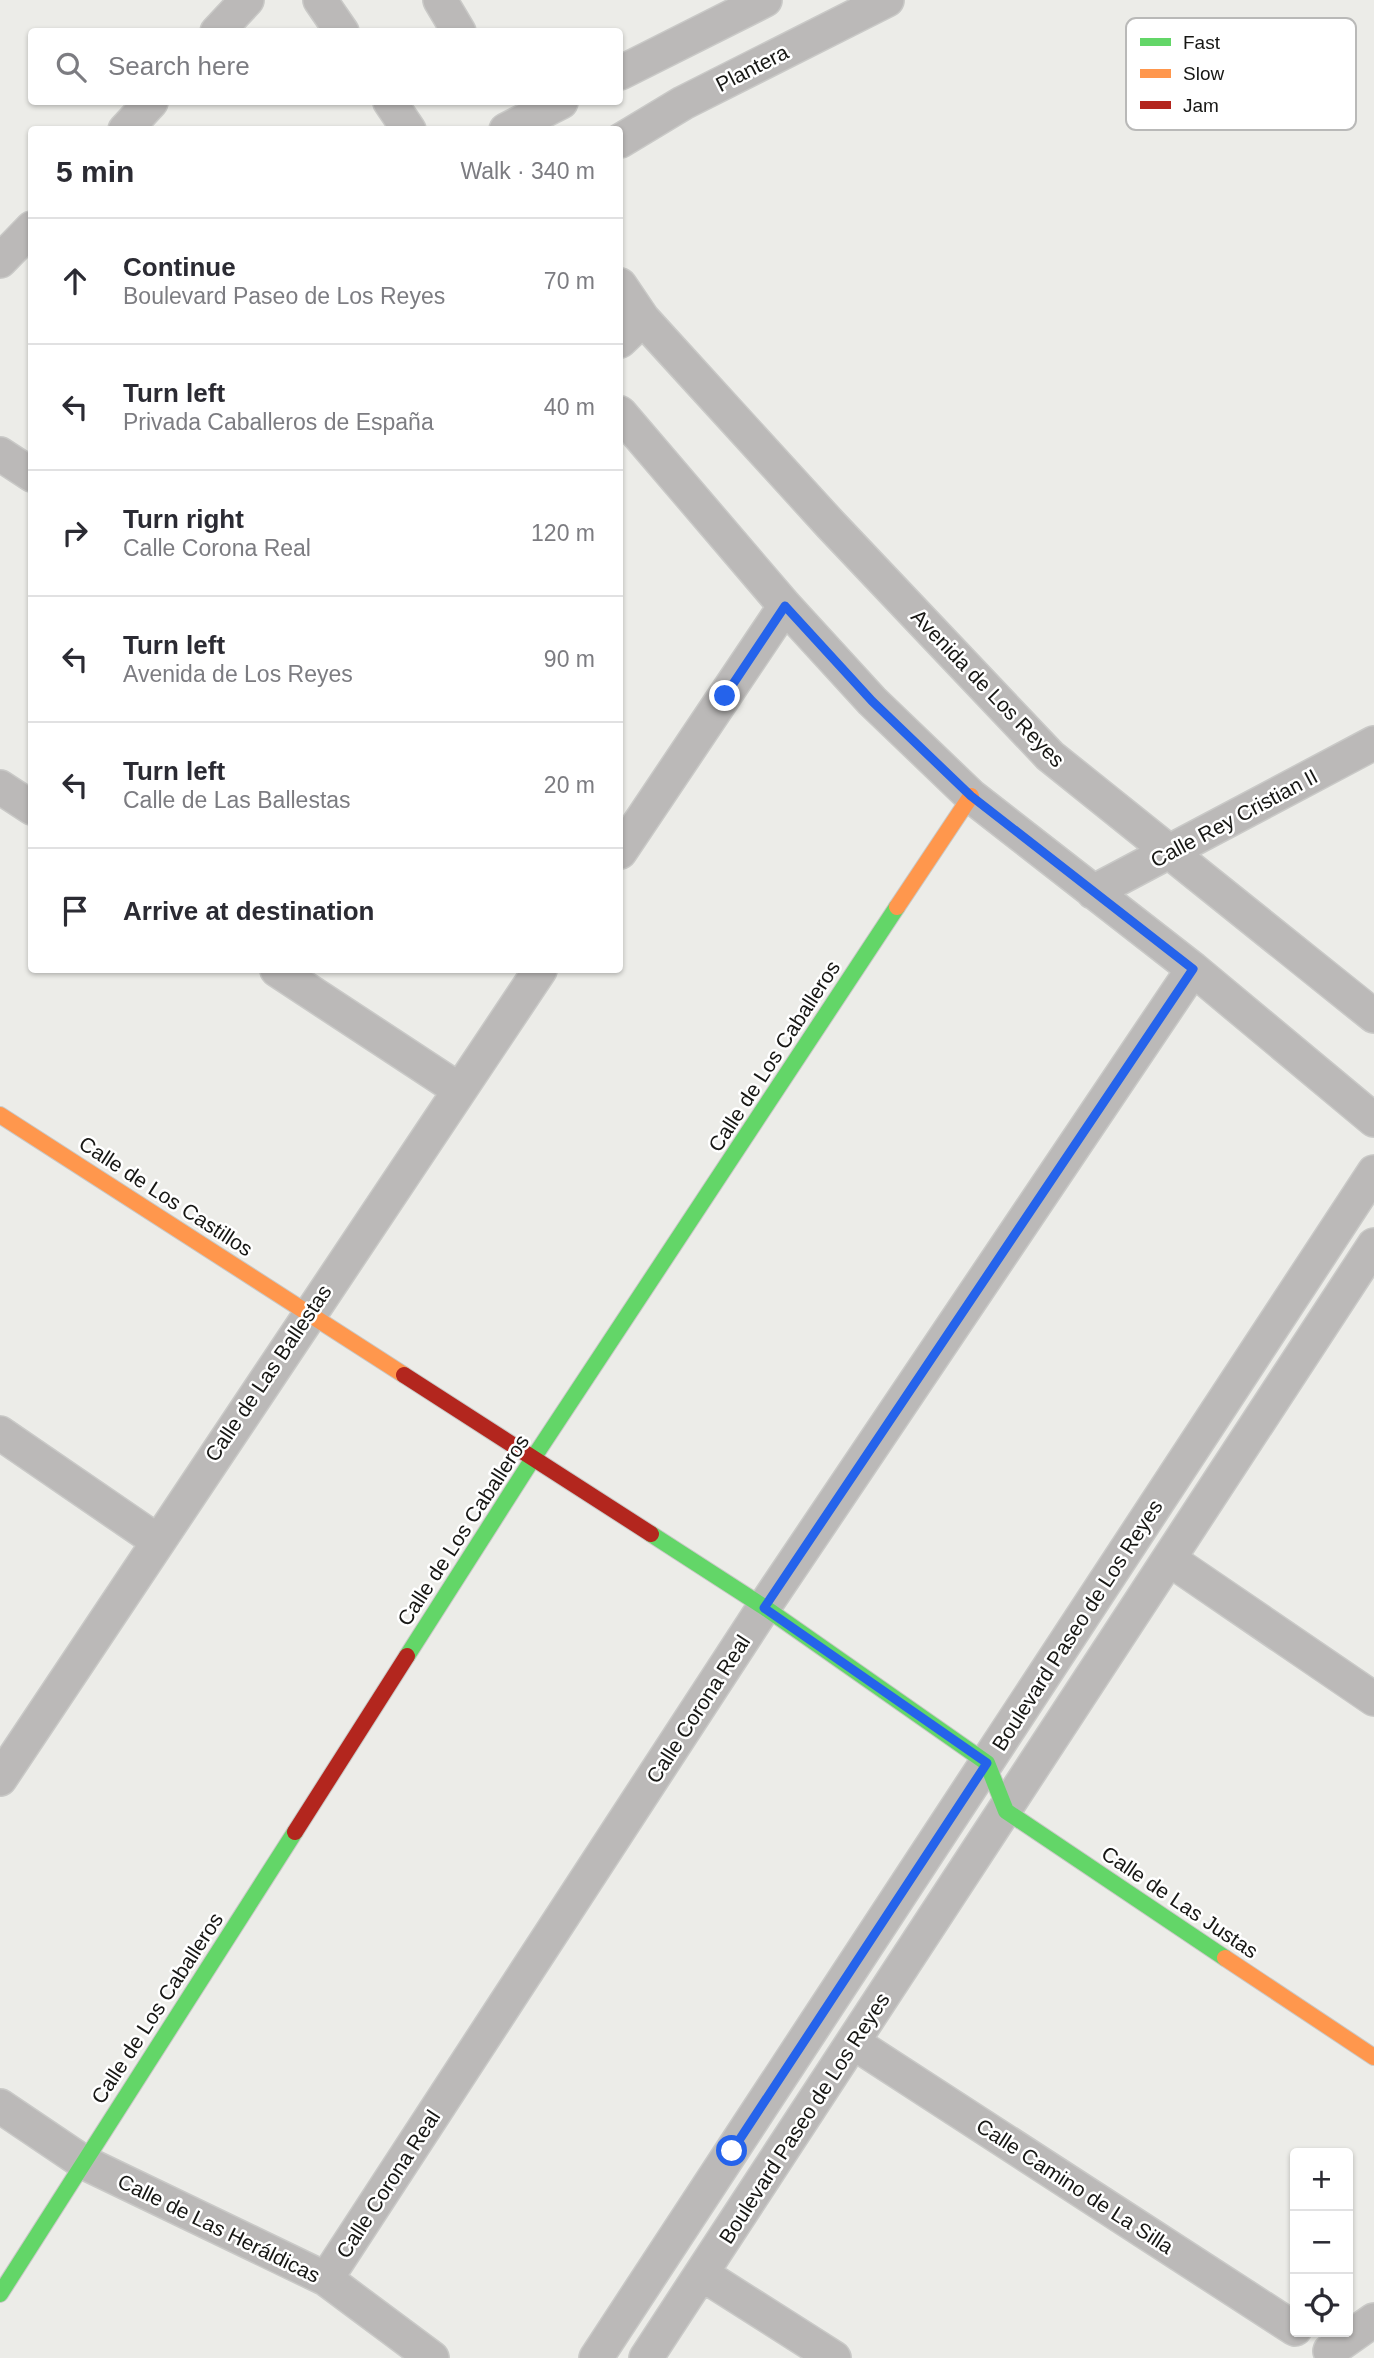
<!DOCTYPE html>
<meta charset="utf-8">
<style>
:root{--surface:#fff;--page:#f7f7f7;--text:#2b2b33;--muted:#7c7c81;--line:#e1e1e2}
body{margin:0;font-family:Helvetica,sans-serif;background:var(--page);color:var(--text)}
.controls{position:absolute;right:21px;bottom:21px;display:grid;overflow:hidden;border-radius:7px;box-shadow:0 2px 5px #0004}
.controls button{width:63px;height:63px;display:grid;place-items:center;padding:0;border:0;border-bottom:2px solid var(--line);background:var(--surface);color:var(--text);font:35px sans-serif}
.stop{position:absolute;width:21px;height:21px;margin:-16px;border:5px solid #2563eb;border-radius:50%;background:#fff}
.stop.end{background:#2563eb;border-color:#fff;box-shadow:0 2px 7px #0008}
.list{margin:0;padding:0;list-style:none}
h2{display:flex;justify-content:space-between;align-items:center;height:91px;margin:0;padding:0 28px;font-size:30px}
h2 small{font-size:23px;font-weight:400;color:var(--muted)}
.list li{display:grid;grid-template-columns:46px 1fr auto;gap:21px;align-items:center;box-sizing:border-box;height:126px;padding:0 28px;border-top:2px solid var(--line)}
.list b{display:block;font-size:26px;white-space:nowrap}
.list p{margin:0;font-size:23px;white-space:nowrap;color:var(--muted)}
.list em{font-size:23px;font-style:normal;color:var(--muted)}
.icon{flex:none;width:38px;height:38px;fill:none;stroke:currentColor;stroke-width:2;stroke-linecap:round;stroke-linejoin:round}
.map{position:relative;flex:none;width:1374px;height:2358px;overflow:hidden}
.search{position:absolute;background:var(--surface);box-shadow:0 2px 5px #0004;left:28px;top:28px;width:595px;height:77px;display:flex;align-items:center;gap:18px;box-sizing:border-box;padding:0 24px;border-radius:7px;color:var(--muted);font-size:26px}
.panel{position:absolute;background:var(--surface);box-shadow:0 2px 5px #0004;left:28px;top:126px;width:595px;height:847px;border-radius:7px}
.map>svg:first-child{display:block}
</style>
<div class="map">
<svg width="1374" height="2358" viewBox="0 0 1374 2358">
<rect width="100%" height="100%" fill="#ecece8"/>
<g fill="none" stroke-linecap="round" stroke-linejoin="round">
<g stroke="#c9c9c7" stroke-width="36">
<path id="street" d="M320,0L342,32
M440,0L459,32
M217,32L247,0
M620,73L765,0
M390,102L409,130
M125,130L151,102
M506,130L561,102
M620,141L683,103L887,0
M0,261L32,228
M620,285L643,319L831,525L1050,756L1374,1016
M620,341L643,319
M620,413L785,606L872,701L971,796L1193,969L1374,1120
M0,454L32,475
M0,787L32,808
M620,852L785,606
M1093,892L1374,743
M277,970L458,1089
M0,1433L156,1540
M1169,1559L1374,1699
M0,1779L540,970
M854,2043L1295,2329
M0,2106L83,2162L326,2279L432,2358
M702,2274L834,2358
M326,2279L764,1607L1193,969
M1330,2351L1374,2320
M596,2358L1374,1172
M646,2358L1374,1245"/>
</g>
<g stroke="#c9c9c7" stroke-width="18">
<path id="fast" d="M651,1534L764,1607L987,1763L1006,1811L1225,1958
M407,1656L532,1460L897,907
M0,2294L295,1832"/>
</g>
<g stroke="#c9c9c7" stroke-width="18">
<path id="slow" d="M897,907L971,796
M0,1115L404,1375
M1225,1958L1374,2057"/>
</g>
<g stroke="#c9c9c7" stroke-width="18">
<path id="jam" d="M404,1375L651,1534
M295,1832L407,1656"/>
</g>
<use href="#street" stroke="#bbb9b8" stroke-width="33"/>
<use href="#fast" stroke="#63d668" stroke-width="16"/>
<use href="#slow" stroke="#ff974d" stroke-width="16"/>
<use href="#jam" stroke="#b3261e" stroke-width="16"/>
</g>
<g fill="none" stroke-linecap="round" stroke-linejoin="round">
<path stroke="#2563eb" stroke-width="9" d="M725,696L785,606L872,701L971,796L1193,969L764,1608L987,1763L732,2151"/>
</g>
<g text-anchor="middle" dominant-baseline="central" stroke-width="5" stroke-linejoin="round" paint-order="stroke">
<g font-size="21" fill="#171714" stroke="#fff">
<text transform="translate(752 68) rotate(-27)">Plantera</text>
<text transform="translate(988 688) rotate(46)">Avenida de Los Reyes</text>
<text transform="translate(1234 818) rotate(-28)">Calle Rey Cristian II</text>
<text transform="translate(774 1056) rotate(-57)">Calle de Los Caballeros</text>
<text transform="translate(166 1196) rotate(33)">Calle de Los Castillos</text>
<text transform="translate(268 1373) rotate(-56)">Calle de Las Ballestas</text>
<text transform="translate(463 1530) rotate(-57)">Calle de Los Caballeros</text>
<text transform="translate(1077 1625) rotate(-57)">Boulevard Paseo de Los Reyes</text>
<text transform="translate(698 1709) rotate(-57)">Calle Corona Real</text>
<text transform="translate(1180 1902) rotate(34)">Calle de Las Justas</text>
<text transform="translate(157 2008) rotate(-57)">Calle de Los Caballeros</text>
<text transform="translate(804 2118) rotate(-57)">Boulevard Paseo de Los Reyes</text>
<text transform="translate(388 2184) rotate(-57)">Calle Corona Real</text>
<text transform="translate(1075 2186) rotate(33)">Calle Camino de La Silla</text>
<text transform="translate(219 2228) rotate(26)">Calle de Las Heráldicas</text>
</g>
</g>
<rect x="1126" y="18" width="230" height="112" rx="10" fill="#fff" stroke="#b9b9b8" stroke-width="2"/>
<rect x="1140" y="38" width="31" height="8" fill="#63d668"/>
<rect x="1140" y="69" width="31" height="9" fill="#ff974d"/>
<rect x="1140" y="101" width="31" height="8" fill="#b3261e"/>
<g font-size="19" fill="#171714">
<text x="1183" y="49">Fast</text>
<text x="1183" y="80">Slow</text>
<text x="1183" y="112">Jam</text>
</g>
</svg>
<div class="controls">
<button>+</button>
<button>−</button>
<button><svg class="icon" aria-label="locate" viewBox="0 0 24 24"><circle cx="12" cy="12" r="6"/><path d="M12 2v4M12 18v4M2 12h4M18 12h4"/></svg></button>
</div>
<div class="stop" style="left:732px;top:2151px"></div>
<div class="stop end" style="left:725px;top:696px"></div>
<div class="search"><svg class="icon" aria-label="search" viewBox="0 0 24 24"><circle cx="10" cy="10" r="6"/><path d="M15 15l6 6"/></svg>Search here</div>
<section class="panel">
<h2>5 min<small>Walk · 340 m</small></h2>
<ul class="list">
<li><svg class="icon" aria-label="ahead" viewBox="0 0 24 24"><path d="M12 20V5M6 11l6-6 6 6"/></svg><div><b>Continue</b><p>Boulevard Paseo de Los Reyes</p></div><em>70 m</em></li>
<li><svg class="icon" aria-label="left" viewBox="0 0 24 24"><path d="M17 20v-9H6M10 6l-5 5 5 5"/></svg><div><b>Turn left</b><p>Privada Caballeros de España</p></div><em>40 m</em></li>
<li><svg class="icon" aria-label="right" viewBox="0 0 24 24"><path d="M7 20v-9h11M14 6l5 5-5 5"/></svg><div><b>Turn right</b><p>Calle Corona Real</p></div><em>120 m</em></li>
<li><svg class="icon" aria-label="left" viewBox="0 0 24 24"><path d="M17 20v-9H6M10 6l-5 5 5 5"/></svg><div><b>Turn left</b><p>Avenida de Los Reyes</p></div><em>90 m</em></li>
<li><svg class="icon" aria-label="left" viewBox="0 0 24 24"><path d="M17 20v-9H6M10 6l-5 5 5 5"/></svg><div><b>Turn left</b><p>Calle de Las Ballestas</p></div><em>20 m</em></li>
<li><svg class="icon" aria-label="arrive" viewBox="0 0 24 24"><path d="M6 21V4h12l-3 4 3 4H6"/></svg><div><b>Arrive at destination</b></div></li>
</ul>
</section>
</div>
